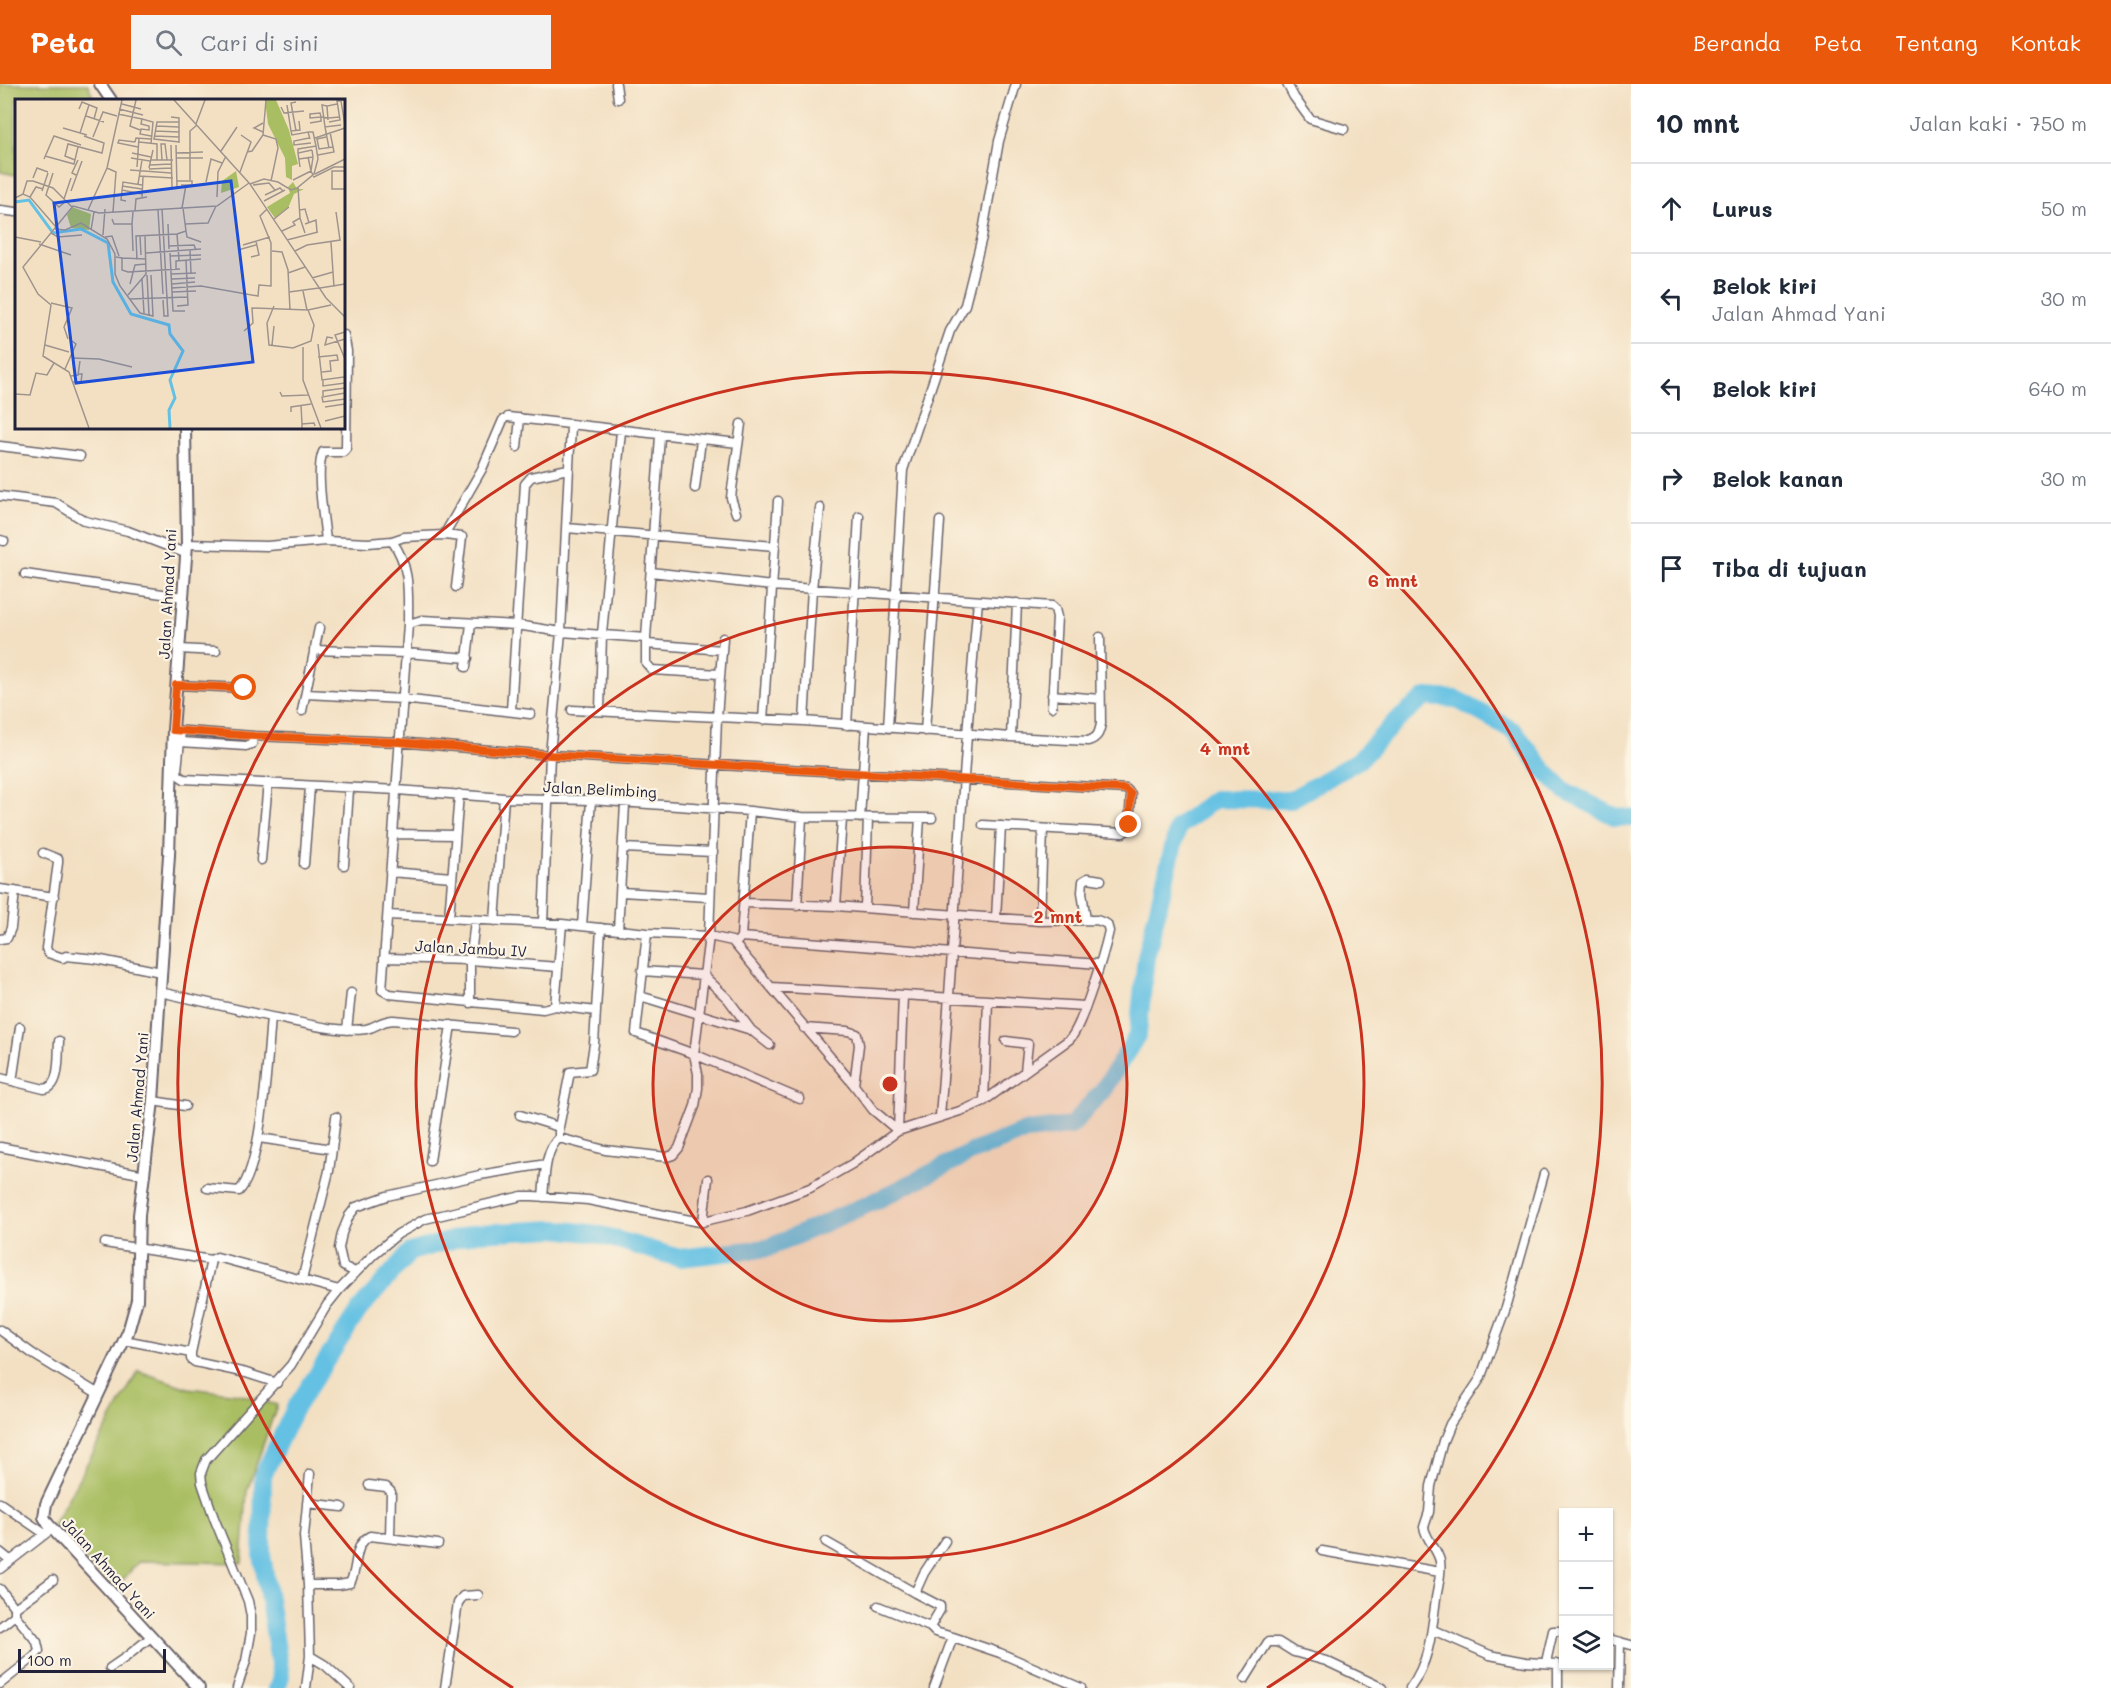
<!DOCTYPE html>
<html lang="id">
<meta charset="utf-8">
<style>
:root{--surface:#fff;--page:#f2f2f3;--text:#1f2937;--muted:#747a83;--line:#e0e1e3;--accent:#ea580c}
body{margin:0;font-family:Mali,sans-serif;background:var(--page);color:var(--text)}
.controls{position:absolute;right:18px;bottom:18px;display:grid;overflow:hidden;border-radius:0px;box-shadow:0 2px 4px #0004}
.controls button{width:54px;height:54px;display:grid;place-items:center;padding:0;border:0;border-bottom:2px solid var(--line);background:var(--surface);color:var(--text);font:30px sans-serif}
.scale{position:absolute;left:18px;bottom:15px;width:148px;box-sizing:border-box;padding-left:6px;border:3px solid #22223b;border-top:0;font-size:16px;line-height:21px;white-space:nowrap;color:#22223b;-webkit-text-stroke:4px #fcf5e5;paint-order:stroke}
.stop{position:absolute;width:18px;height:18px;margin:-14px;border:4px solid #ea580c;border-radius:50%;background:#fff}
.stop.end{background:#ea580c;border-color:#fff;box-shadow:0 2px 6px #0008}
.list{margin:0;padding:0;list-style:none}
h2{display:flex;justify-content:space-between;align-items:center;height:78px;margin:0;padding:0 24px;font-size:26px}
h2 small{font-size:20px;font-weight:400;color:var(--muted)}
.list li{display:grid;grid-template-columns:39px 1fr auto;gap:18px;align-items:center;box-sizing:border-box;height:90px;padding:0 24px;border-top:2px solid var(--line)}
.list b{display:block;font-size:22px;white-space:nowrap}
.list p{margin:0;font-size:20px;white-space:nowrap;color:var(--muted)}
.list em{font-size:20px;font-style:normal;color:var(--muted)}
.icon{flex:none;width:33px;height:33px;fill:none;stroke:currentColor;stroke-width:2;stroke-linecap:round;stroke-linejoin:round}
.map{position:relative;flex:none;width:1631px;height:1604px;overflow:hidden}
header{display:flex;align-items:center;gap:36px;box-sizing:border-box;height:84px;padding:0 30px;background:var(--accent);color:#fff}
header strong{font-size:28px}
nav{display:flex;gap:33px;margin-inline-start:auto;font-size:21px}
.search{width:420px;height:54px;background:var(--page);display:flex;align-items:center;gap:15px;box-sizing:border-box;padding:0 21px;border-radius:0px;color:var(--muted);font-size:22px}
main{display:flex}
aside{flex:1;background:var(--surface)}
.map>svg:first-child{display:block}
</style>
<header>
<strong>Peta</strong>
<div class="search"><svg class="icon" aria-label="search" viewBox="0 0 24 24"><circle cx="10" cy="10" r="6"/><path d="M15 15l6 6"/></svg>Cari di sini</div>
<nav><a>Beranda</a><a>Peta</a><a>Tentang</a><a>Kontak</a></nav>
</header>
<main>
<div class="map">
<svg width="1631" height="1604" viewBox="0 0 1631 1604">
<rect width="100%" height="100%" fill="#fcf5e5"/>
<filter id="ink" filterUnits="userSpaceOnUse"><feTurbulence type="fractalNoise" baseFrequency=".0167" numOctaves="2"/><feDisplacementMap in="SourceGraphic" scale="12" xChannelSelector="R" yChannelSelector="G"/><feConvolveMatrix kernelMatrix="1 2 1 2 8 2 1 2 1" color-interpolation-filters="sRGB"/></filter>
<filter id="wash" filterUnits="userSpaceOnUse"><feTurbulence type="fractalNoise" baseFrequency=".008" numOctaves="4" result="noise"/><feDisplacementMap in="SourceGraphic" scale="24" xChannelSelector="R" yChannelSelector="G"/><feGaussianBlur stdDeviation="1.35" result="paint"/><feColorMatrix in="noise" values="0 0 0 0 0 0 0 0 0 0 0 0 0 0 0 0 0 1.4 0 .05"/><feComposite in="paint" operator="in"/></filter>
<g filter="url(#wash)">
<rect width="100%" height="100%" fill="#f3e0c3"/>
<path fill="#a9be62" stroke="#66704e" stroke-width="1.5" d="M0,0H88L94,16H16V91L0,88Z
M138,1287L188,1304L238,1310L277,1321L247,1407L242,1479L139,1477L117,1503L51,1445Z"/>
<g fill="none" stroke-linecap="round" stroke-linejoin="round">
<path stroke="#65c1e3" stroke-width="18" d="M277,1604L281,1592L262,1471L263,1391L294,1326L359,1226L410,1168L476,1149L556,1145L597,1150L679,1174L768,1164L882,1114L972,1068L1026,1047L1071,1042L1103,1006L1138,950L1146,873L1178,743L1215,715L1290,716L1359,676L1395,638L1426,613L1456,615L1514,647L1543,685L1565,707L1616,733L1631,734"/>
</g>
</g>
<g filter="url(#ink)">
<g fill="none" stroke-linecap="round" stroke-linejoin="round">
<g stroke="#6b646b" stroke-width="11">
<path id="minor" d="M616,0L618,15
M1287,0L1294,13L1310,35L1344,45
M0,126L16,128
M508,333L738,359
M660,352L646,554V579L652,586L720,590
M0,362L80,372
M517,363L520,334
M695,404L701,356
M0,412L56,419L85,437L128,447L185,469
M736,429L731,414L732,405L741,340
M567,444L774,462
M444,451L462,453L456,503
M0,456L4,457
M326,457C324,435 315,386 323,368H343L346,365L347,267L344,251
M392,457L404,453L444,451L482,385L503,336
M187,460L267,462L326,457L368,459L392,457C411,483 408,509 408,540
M651,488L772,502L1052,522L1055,525L1057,533L1052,623
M25,490L183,513
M647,560L722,566
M179,565L216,567
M314,566L406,569L468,574
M466,583L471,540
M176,601L244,604
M306,610L403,615L530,630
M1052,611L1100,615
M572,626L804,637L1011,653L1088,657C1098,654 1099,649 1101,640L1100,553
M302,627L319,544
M511,627L525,400L531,393L568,385
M600,627L602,550L621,347
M763,636L778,417
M804,637L812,505L820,424
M847,641L859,432
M888,644L903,386L950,247L965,221L982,153L999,57L1016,0
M173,646L254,652L398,658L550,671L1126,705L1131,710L1129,741L1126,747L1123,749L983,741
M181,647L177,686L178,691L184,695L397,706L504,714L591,716L750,727L802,733L932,734
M925,647L940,437
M1011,653L1017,519
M180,658L246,662L252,660L254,652
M860,734L866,642
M393,750L454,751
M623,764L713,768
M43,769L58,775V779L46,864L48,869L63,874L66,872L96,875L161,888
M261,776L268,698
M304,780L310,703
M344,781L349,705
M390,788L452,793
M0,805L54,813
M621,808L709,813
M797,822L802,733
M836,822L842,735
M865,824L868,734
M914,828L920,734
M388,831L562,840L647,849L709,852L732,857L854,1001L873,1026L898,1047
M449,834L459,710
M996,834L1001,742
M1086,836L1082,808L1083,797L1088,794L1101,796
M495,837L504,714
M1040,837L1043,745
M543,839L550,671L561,548L571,342
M582,842L591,716
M618,846L625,720
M647,849L636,949L694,970L800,1015
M741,853L750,727
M0,855L7,854L11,844L15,807
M736,859L741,853L1099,880
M384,874L471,876L558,883
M642,887L703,891L728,915L751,946
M771,903L1085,922
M160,908L271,933C268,968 262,1085 239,1107L207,1104
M640,912L751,946L770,961
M470,919V880L475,836
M555,922L562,840
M596,927L555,922L543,925L389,910L382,906L408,540L422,536L517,541L561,548L646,554
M271,933C301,938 336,949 366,945C377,943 379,937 393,936L511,947
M804,944L848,947L857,950L859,961L854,1001
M347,946L351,909
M1006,957L1028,960L1025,987
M0,994L44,1005C61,1004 58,970 59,957
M12,998L20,943
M153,1017L185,1022
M984,1017L988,917
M520,1031L559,1043
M940,1032C954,861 962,689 978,517
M898,1047L903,911
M259,1054L332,1065L336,1033
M559,1054V1043L570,988L590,986L594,960L601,844
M0,1063L145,1091
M430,1077L451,941
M543,1113C545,1095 544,1067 559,1054L605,1066L667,1073L673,1071L679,1064L695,1022L698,1004V990L694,970L709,852L717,633L723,554
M703,1138L708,1095
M105,1159L211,1176L217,1173L339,1206
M355,1188L343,1182L339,1164L342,1149L349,1132L356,1123L387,1112L480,1091L546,1080
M302,1196L329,1087L332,1065
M0,1246L33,1270L97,1309
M124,1256L191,1269V1275L195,1278L246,1289L277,1299
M191,1269L211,1176
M369,1401L386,1403L391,1408L390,1454
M0,1419L45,1450
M307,1419L342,1423
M826,1458L915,1509
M1322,1467L1440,1488
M0,1468L10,1476
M0,1485L53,1444
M308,1501H339L350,1499C359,1484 352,1461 370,1452L438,1460
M0,1505L15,1524V1531L37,1558L39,1567L34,1573L0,1600
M878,1522L930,1543L935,1548L953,1553
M15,1524L53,1496
M0,1543L15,1531
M930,1543L940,1526V1522L915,1509L924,1489L945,1457
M1433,1546L1490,1571L1526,1578L1556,1580L1558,1583V1604
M1608,1555L1620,1558L1619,1604
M1620,1558L1631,1561
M310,1572L325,1581L350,1604
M1546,1578L1553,1547H1564
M110,1584L126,1573L151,1553
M1245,1595L1268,1558H1278L1294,1568L1326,1577L1383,1604
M237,1604L246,1577L251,1549V1532L248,1517L214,1434L202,1399L201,1389L206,1376L291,1281L327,1221L339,1206L374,1170L398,1150L425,1135L522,1112H533L588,1116L700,1138L747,1127L810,1104L852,1080L898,1047L966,1025L984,1017L1070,955C1083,940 1104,869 1109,847L1107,840L1097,836L1040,837L836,822L744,819
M306,1604L310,1572L308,1501L304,1452L310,1390
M445,1604L458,1519L463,1512L478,1511
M934,1604L953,1553L1000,1569L1081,1604
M1410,1604C1430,1577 1432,1546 1436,1514C1438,1502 1442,1489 1440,1477C1437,1464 1426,1456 1424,1443L1429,1428L1431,1402L1443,1357L1450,1340L1480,1295L1506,1224L1544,1090"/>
</g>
<g stroke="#6b646b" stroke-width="14">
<path id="tertiary" d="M100,0L111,16
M185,344L187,460L173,646L169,771L160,908L153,1017L139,1131L137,1216L128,1248L46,1420L44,1433L48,1440L199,1604"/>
</g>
<use href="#minor" stroke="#fff" stroke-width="8"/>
<use href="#tertiary" stroke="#fff" stroke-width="10"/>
</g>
</g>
<g fill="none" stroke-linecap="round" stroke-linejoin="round" filter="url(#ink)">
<path stroke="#ea580c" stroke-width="8" d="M244,604L176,601L173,646L254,652L398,658L550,671L1125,705L1131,710L1129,741"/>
</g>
<circle cx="890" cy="1000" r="237" fill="#c8321e" fill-opacity=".12"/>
<g fill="none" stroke="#c8321e" stroke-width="3">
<circle cx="890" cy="1000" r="237"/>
<circle cx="890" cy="1000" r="474"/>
<path d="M513 1604A712 712 0 1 1 1267 1604"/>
</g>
<g text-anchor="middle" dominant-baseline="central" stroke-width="4.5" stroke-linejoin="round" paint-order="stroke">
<g font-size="15" fill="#22223b" stroke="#fcf5e5">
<text transform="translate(167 510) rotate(-87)">Jalan Ahmad Yani</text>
<text transform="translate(600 705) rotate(3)">Jalan Belimbing</text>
<text transform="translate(471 864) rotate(3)">Jalan Jambu IV</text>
<text transform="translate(137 1013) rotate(-85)">Jalan Ahmad Yani</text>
<text transform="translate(109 1484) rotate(48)">Jalan Ahmad Yani</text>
</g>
</g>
<g transform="translate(15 15)">
<rect width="330" height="330" fill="#f3e0c3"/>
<path d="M250,1H261L274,31L283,65L277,67V81L271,78L270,59L253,25ZM221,72L224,88L206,94L207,82ZM278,83L282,90H289L279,95L273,109L260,119L252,108L275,94L273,88ZM57,108L76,115L74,131L56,129L52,116Z" fill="#a9be62"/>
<path fill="none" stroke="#65c1e3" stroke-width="3" d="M0,103L14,101L38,134L66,130L93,144L98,183L116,215L154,226L155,235L168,252L155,281L160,299L154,311L155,329"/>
<path fill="none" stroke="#9f948d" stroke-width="1.5" d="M121,1L115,27L125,31M159,1L235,85L311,199L330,218M326,2L330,26M281,3L276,4L281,32M107,5L126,10M272,6L276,32L285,31L284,22M312,7L307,6L310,28L326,26M266,8L269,14L289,12M64,10L67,3L82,9L79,20M104,10L128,16M103,15L127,20M71,17L89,23M156,18L164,19V44M313,21L312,7L322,5M314,23L325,21L322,2L330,1M295,24L306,22V18L305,14L295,15V19L306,18L313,19L325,18M181,25L190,1M141,27L164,28M310,28L314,49M48,29L72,36M140,32L164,33M276,32L277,36L293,33L295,40M248,33L239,29L248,24M293,33H298L301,47M65,34L74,6M248,36L261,40L263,49L256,82M140,37L164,38M78,38L88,13L102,17M311,38L302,40L304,50L318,48M294,39L279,42V46L296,44M300,39L330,29M120,43L104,41L103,44L123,48M120,43L121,39L136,40M124,43L142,45V61M164,43L139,40L142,23H164M136,45L138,23L127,20L126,25L134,27V31L126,30L125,35L136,37M156,46L157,89M161,46L162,88M206,52L222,28M232,53L237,52L248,36L251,1M117,54L136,58M161,54L188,53M303,56L319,53L315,33M30,57L59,65L63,48M298,58L296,72L299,78L319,68H330M116,59L135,62M161,59H188M29,60L39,37L66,46M284,60L298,58L297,51M60,61L50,57L53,45L87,54L89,44L69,37M136,61H158M147,61L146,45H150L152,61M135,66L156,65M122,68L124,39M285,68L283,54L297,51M92,69L101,73L98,113M134,69L138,51M134,70L156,69M115,71L156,74M330,72H317V90H330M225,73L236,43L226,36M38,74L31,96L44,108L51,102M300,75L330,60M61,76L57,74L63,61M124,77L158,79M18,79L22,69L33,73M175,81V32L182,26M278,81L296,72L293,58M162,82H177V86H166M191,83L196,60L207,64M123,85L127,61M235,85L249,80L263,83L276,91L282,89L299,75L303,60L301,47L283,50V54M238,86L254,84L260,91M107,87L127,90M283,88L285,119L290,134M107,91L127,95M27,92L33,74M56,92L67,62M8,95L12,82H18L38,89L57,108M250,96L265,89L268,92M15,98L21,88L28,90M202,98L203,73L211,57M0,99L8,95L15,98L41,128M127,99L128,78M49,100L56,79M111,102L106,101L108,83L127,86M249,102L270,91M167,109L171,86M147,110L153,217H149L148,201M73,111L92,69L107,1M143,111L148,195M285,111L290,110L294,124M120,112L121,100L132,98M97,120L99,125H117L118,113M259,120L274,108M117,125L118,152M153,125L154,150M170,125L193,124L201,107M290,125L301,121L302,133M40,130L50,131L66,124L92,140L100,155V175L105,187L125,214L138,217L136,176M76,131L79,113M171,132L172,138L186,143M267,132L280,126L278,123L285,119M36,134L43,138L67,136M162,135L171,132L168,109M88,136L90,110M125,137L126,156M0,138L26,143M90,138L97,137L104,157M272,141L303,133M316,143L319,188M24,145L56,156M228,146L255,138M154,147L179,146L181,151M175,151L176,174M223,151L241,146M257,152L267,153L273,171L275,211M280,152L292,146L325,141L321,113M131,154L186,150M155,154L158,212H170M155,157L186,156M101,158L107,159V171L113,173L165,170M236,158L244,156L241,142M107,159L131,160M122,161L121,137L162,135L164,161M161,170V162L186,160M273,174L290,168M156,175L181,174M132,176L134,216M297,179L318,173M127,180L129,214M157,180L180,179M115,185L120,166L131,165M157,185L180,183M157,189L186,187L243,197L244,186L256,187V144L245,117L252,110M305,189L330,185M288,192L292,211M157,193L181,192M274,193L304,189M113,196L131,175L130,137M115,200L172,198M36,204L57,209L49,228L53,240M162,207L173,206L171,161M259,207L252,224L254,246L278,249L296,242L299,226L293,211M229,232L238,224L237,209L293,211L316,206M330,233L320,236L330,260M318,239L312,238L310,246L330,240M303,245L307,281L329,278M30,246L54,253M257,246L259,227M288,248V281L306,329M303,258L322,256L323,261L315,262L316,272L307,273M57,259L84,260L117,268M50,270L61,245L57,242M56,277L63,276L65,262M308,281V287L330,284M58,283H66L67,275H63M265,293L267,297L293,296M330,294L307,298L308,303L330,300M0,295L15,296L21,274L32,276L39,264M308,297V292L330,289M286,306L287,325M310,308L330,305M276,313V308L296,305M310,322L330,317M74,329L54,273L28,257L36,206L23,195L8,168L58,107L84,114L202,107L234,84M287,329V325L299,324L300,327"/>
<path fill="#1d4ed8" fill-opacity="0.15" stroke="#1d4ed8" stroke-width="3" d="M216,82L238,263L61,284L39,104Z"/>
<rect width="330" height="330" fill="none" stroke="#22223b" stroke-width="3"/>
</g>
<circle cx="890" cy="1000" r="9" fill="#c8321e" stroke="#fcf5e5" stroke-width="3"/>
<g font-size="18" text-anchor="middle" font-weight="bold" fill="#c8321e" stroke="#fcf5e5" stroke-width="4.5" stroke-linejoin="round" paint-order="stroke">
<text x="1393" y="503">6 mnt</text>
<text x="1225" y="671">4 mnt</text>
<text x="1058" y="839">2 mnt</text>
</g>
</svg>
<div class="controls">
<button>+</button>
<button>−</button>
<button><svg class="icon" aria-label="layers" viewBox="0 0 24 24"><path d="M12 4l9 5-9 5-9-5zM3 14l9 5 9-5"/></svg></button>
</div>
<div class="scale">100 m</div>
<div class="stop" style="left:244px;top:604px"></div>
<div class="stop end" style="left:1129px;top:741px"></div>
</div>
<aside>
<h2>10 mnt<small>Jalan kaki · 750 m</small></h2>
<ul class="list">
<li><svg class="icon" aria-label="ahead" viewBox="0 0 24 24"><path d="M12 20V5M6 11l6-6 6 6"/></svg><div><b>Lurus</b></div><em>50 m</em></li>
<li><svg class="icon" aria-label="left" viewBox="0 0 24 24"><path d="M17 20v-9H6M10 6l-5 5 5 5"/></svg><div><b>Belok kiri</b><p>Jalan Ahmad Yani</p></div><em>30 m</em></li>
<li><svg class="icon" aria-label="left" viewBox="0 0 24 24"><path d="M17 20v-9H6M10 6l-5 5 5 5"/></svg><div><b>Belok kiri</b></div><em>640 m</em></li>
<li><svg class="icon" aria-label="right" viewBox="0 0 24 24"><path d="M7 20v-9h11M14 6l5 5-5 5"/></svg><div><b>Belok kanan</b></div><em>30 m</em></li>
<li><svg class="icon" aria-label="arrive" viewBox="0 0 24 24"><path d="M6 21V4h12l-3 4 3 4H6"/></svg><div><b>Tiba di tujuan</b></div></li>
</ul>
</aside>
</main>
